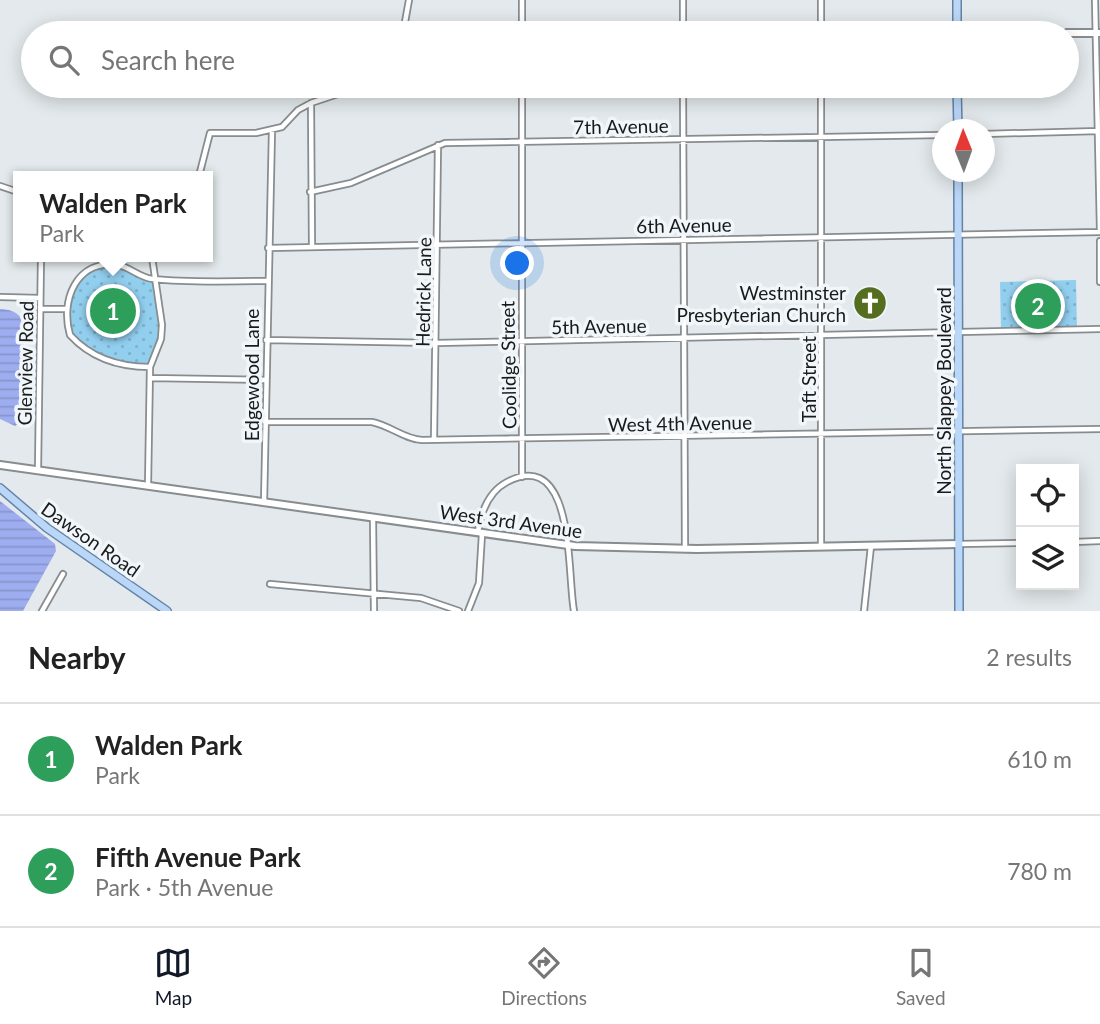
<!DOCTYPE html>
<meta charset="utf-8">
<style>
:root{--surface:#fff;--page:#f6f6f6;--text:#222;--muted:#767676;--line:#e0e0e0;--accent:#111827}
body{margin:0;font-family:Lato,sans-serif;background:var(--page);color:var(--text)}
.controls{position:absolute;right:21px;bottom:21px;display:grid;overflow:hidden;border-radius:0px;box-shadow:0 4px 18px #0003}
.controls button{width:63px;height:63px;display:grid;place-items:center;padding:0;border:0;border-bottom:2px solid var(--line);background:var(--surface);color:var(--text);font:35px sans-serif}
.compass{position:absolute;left:932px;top:119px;width:63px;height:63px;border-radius:50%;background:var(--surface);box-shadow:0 4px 18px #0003;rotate:359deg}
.you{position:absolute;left:518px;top:264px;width:24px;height:24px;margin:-18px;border:5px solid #fff;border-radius:50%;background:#1a73e8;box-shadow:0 0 0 10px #1a73e833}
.badge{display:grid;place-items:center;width:46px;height:46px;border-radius:50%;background:var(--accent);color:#fff;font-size:23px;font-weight:700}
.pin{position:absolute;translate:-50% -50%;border:4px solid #fff;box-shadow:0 2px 7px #0006}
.popup{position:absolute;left:13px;top:171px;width:200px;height:91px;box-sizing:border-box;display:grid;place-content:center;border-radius:0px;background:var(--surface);filter:drop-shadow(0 2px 5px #0005);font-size:23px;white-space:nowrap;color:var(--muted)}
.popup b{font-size:26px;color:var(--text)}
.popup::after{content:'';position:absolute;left:50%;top:100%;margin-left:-14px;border:14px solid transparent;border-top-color:var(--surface)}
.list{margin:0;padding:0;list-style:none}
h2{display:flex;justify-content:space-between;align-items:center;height:91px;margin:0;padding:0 28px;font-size:30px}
h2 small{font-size:23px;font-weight:400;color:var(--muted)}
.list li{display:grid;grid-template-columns:46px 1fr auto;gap:21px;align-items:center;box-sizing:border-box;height:112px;padding:0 28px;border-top:2px solid var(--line)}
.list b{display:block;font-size:26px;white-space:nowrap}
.list p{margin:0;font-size:23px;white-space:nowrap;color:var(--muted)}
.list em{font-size:23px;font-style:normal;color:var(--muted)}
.icon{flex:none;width:38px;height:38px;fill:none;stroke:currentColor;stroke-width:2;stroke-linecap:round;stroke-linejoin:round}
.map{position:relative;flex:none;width:1100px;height:611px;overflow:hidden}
.search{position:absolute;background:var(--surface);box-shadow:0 4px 18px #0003;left:21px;right:21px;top:21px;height:77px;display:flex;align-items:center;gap:18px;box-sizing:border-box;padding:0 24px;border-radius:38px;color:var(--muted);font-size:26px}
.sheet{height:315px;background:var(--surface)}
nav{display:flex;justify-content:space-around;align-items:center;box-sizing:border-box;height:98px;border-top:2px solid var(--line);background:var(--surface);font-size:19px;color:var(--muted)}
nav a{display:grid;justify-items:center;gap:4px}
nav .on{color:var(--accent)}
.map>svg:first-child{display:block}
</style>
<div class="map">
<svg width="1100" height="611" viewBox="0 0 1100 611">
<defs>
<pattern id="grass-dots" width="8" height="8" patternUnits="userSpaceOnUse" patternTransform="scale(1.75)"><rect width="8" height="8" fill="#92cfef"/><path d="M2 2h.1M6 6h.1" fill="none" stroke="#7db1cc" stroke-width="1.8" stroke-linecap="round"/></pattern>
<pattern id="water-rules" width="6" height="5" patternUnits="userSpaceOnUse" patternTransform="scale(1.75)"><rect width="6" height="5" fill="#9eadef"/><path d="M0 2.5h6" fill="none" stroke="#8794cc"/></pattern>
</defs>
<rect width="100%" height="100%" fill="#e3e9ec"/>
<path fill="url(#grass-dots)" d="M115,265L153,279L162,332L150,367L100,357L71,335C58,294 76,271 115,265Z
M1076,280L1077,330L1001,331L1000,282Z"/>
<path fill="url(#water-rules)" d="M0,309C36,310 23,345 20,366C17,387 39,411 15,426L0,419Z
M0,501L55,544L56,551L23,611H0Z"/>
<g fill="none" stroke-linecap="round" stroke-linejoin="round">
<g stroke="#878c8f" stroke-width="8">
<path id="street" d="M522,0V33
M683,0V33
M821,0V33
M1095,0L1100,231
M403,33L409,0
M522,86V477
M683,86L685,549
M821,86V546
M311,103L312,247
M984,134L1099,131
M199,176L210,133H256L282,127L298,110L311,103L362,86
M0,186L18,192
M310,192L351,183L445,143L942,135
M1100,241V282
M268,248L1100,232
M0,297L40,298
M40,309H66
M266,340L436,343L1100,329
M150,367C120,367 91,358 70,335C60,301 76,259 118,265C130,267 140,278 153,279C190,283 230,281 267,281
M150,378L266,380
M265,422H372C391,426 404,439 422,440L1100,429
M434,440L438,145
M38,470L41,257
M148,486L150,367L161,339L162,325L152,257
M264,503L272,130
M373,519L374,611
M478,532C481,512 488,492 507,482C576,446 567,576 574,611
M1074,542L1100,541
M959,544L1021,543
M270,584L421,598L459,611
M42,611L63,574
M468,611L479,583L482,534
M864,611L871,546"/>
</g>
<g stroke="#878c8f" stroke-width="10">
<path id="secondary" d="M1067,33H1100
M0,465L575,546L697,549L959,544"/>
</g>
<g stroke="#6483a7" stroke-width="10">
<path id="primary" d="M957,0V33
M957,86L958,130
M958,172L959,611
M0,488L47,528L167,611"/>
</g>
<use href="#street" stroke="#fff" stroke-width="4.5"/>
<use href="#secondary" stroke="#fff" stroke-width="6"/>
<use href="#primary" stroke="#bbd7f8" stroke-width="7"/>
</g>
<defs>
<g id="church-disc" transform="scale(1.75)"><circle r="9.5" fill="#546d1f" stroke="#f0f6f9"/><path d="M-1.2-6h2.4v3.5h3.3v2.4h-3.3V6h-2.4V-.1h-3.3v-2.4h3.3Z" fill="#fff"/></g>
</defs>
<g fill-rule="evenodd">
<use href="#church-disc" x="870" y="303"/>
</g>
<g text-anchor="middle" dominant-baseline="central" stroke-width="7" stroke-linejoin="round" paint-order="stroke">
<g font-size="19" fill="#181a1b" stroke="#f0f6f9">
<text transform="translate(621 126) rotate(-1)">7th Avenue</text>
<text transform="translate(684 225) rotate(-1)">6th Avenue</text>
<text transform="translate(423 292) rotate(-89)">Hedrick Lane</text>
<text transform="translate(599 326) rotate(-1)">5th Avenue</text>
<text transform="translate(25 363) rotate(-89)">Glenview Road</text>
<text transform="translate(508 365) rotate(-91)">Coolidge Street</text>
<text transform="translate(251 375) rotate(-90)">Edgewood Lane</text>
<text transform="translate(808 379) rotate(-90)">Taft Street</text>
<text transform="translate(943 391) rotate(-90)">North Slappey Boulevard</text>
<text transform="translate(680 423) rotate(-1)">West 4th Avenue</text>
<text transform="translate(511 521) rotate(8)">West 3rd Avenue</text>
<text transform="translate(91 539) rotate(35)">Dawson Road</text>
</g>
<g font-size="19" fill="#181a1b" stroke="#f0f6f9" text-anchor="end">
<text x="846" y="292">Westminster<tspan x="846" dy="22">Presbyterian Church</tspan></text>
</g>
</g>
</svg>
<div class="controls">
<button><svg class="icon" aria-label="locate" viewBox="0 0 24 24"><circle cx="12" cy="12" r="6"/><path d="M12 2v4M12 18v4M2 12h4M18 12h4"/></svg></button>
<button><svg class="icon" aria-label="layers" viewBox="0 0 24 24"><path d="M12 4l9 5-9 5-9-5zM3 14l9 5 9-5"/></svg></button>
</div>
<svg class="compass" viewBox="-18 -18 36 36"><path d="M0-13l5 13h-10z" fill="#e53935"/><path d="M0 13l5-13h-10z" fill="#767676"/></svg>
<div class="you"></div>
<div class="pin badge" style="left:113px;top:311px;background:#2e9e5b">1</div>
<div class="popup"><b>Walden Park</b>Park</div>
<div class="pin badge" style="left:1038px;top:306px;background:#2e9e5b">2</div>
<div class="search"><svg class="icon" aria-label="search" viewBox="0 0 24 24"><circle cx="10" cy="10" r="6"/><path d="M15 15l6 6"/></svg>Search here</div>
</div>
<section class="sheet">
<h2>Nearby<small>2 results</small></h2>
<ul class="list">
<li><span class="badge" style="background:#2e9e5b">1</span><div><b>Walden Park</b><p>Park</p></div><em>610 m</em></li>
<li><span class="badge" style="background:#2e9e5b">2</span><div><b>Fifth Avenue Park</b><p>Park · 5th Avenue</p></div><em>780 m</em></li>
</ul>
</section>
<nav>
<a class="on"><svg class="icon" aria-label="map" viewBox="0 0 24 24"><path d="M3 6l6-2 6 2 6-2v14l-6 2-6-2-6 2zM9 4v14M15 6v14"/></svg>Map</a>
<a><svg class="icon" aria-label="directions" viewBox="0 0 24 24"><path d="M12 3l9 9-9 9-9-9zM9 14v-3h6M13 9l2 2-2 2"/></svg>Directions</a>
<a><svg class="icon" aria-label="saved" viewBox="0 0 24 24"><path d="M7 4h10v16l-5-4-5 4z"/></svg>Saved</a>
</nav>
